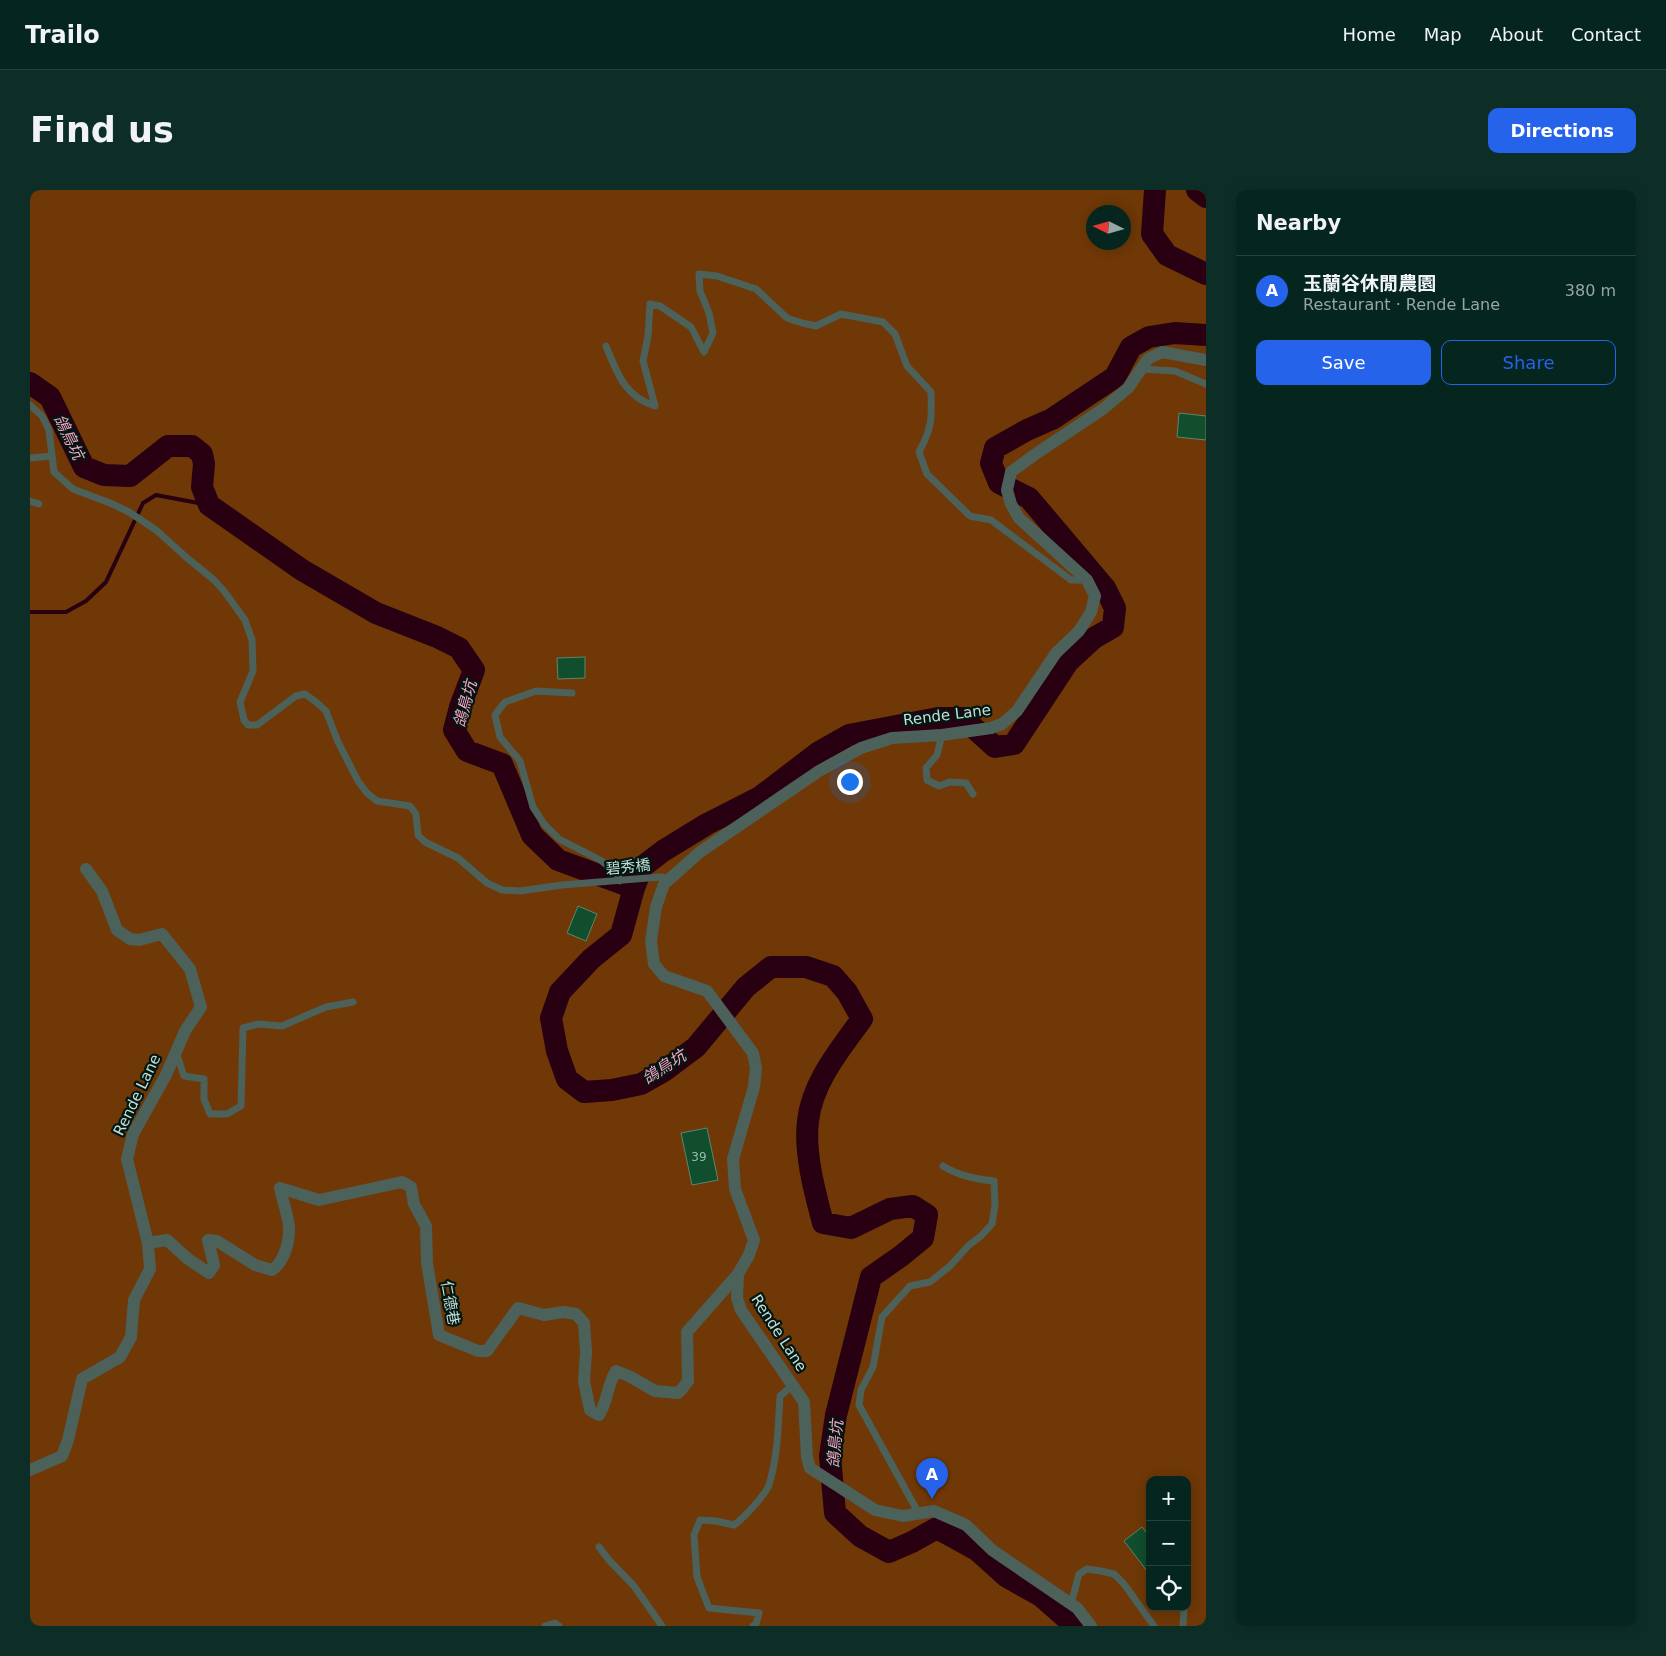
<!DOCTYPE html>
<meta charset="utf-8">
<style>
:root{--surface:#04261e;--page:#0d2e27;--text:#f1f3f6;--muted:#97a5a4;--line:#25433c;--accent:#2563eb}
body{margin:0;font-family:"DejaVu Sans","Noto Sans TC",sans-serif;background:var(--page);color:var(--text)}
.controls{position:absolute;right:15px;bottom:15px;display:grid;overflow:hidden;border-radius:10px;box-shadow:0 2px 12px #0003}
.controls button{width:45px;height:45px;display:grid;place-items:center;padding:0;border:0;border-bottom:1px solid var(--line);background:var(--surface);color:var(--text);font:25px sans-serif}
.compass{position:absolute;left:1056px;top:15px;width:45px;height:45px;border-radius:50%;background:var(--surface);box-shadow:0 2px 12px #0003;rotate:275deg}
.you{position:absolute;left:819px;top:591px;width:18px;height:18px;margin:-12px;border:4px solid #fff;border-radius:50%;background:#1a73e8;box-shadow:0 0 0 8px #1a73e833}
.badge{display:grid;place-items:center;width:32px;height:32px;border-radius:50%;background:var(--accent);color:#fff;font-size:16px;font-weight:700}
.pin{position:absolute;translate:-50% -41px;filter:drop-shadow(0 1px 2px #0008)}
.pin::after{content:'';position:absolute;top:26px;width:18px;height:15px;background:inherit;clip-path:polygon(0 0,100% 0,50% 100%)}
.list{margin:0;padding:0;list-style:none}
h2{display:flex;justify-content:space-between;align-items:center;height:65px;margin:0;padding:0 20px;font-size:21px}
h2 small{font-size:16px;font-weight:400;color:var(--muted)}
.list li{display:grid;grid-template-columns:32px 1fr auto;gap:15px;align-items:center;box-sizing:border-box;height:70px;padding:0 20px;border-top:1px solid var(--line)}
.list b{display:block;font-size:19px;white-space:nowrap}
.list p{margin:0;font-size:16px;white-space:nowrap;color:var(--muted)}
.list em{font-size:16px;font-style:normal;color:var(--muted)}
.actions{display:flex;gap:10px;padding:15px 20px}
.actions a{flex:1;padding:11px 0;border:1px solid var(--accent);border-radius:10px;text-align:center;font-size:18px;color:var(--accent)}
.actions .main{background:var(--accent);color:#fff}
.icon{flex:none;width:28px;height:28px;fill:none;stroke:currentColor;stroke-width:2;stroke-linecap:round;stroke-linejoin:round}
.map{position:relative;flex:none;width:1176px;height:1436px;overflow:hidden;border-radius:10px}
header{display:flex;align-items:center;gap:30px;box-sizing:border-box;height:70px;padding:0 25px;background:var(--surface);border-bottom:1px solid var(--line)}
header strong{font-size:24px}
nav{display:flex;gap:28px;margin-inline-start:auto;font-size:18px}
.intro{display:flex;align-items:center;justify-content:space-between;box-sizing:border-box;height:120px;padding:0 30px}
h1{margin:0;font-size:35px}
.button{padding:12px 22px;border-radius:10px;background:var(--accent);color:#fff;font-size:18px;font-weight:700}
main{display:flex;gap:30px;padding:0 30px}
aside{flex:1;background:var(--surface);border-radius:10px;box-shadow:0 2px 12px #0003}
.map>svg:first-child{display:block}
</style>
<header>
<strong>Trailo</strong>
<nav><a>Home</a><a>Map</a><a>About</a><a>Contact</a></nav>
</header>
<div class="intro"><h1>Find us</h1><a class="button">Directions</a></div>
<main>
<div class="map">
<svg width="1176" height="1436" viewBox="0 0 1176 1436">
<rect width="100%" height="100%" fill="#063228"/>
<path fill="#6f3806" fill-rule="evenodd" d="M0,0H1176V1436H0ZM1064,22H1094V52H1064ZM1120,1290H1157V1417H1120Z"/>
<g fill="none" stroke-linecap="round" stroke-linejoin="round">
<path stroke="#280012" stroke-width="4" d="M0,422H36L56,411L76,392L113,313L126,305L179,315"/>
<path stroke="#280012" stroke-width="22" d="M1125,0L1122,44L1137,65L1176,84
M1167,0L1176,7
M0,193L20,207L54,277L74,285L100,286L138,256H162L172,264L174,274L172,297L179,315L272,380L346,423L407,447L429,458L444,480L430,517L424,540L437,561L472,574L502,645L528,670L604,698
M1054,1436L1036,1428L1011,1406L977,1387L947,1360L907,1338L882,1352L859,1362L830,1346L805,1323L800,1266L806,1225L841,1087L871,1066L893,1048L897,1025L883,1016L860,1019L821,1038L793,1033C785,1003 774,963 778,931C782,893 810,859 832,829L817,802L803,786L776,777H741L716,797L666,857L634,881L611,894L582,900L554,902L537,889L527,861L521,828L530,802L561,769L591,745L604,698L612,677L633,661L677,634L730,607L789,562L819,545L908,528H933L965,557L984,554L1038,472L1064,448L1083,437L1085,418L1075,398L999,308L969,293L961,273L965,258L997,240L1022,229L1085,187L1101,157L1119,147L1145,143L1176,145"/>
</g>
<path fill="#104e2d" stroke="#5e866b" d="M1149,223L1176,226V250L1147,247Z
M555,467V488L528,489L527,468Z
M548,716L567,724L556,751L537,743Z
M677,938L688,990L662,995L651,943Z
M1112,1337L1120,1347V1385L1094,1351Z"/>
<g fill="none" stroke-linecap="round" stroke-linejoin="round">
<path stroke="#4c615a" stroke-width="7" d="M576,156C587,183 595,207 625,216L613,171L618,146L620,114L630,116L661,137L674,162L683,143L679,123L670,101L669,84L687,86L726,99L757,128L772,133L786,136L811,124L853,132L865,144L877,176L901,202C902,229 902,238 889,262L897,284L940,326L961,330L1041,390H1057
M1111,179L1145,181L1176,194
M0,215L12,226L19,240L24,282L43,299L80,313L99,322L126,340L156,367L184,390L194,401L215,430L222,450L223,481L210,512L214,530L218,535H227L266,506L275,504L286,512L296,521L308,552L328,591L337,603L347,611L380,616L386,624L388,645L395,652L428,668L457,693L472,700L490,701L532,695L630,687L640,688
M0,268L22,266
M0,311L9,314
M542,503L506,501L475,512L465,525L470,547L490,571L503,617L514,634L529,649L572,671L588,685L590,691
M912,545L907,565L896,578L897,590L909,596L920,592L936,593L943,604
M146,862L154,886L174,889V909L180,924H197L211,916L213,838L228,834L252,836L296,817L323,812
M889,1324L829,1215L831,1200L843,1177L852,1127L880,1096L900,1092L920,1076L939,1055L951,1046L962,1034L965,1015L964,991C946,989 929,986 913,976
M569,1357L579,1370L604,1396L632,1436
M1041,1414L1049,1384L1057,1379L1071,1381L1084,1384L1094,1394L1124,1436
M515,1436L525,1433L529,1436
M723,1436L726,1434L729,1423L679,1418L667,1387L664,1345L670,1330L686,1331L704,1335C713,1329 735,1305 739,1295C748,1266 748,1236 750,1206L763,1195
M1153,1436L1154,1417"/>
<path stroke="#4c615a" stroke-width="12" d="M118,1053L137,1050L158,1069L179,1083L184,1075L178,1050L187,1051L225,1075L242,1080C253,1073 259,1054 259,1041C260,1031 252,1009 250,998L289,1010L372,992L381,997L384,1014L396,1036L397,1073L409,1145L448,1161H457L488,1118L514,1125L533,1122L546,1124L554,1133L556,1162L554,1191L560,1220L569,1225C578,1211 577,1195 586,1181L599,1186L625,1201L648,1203L652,1199L658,1191L657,1142L708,1084
M0,1280L32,1266L38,1250L52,1189L90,1167L101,1147L104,1110L120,1079L118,1053L97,969L103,944L136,885L155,841L171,817L160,779L132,744L109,750L100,749L87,740L72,701L56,679
M1061,1436L1047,1418L962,1360L936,1335L904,1321L873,1326L845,1320L780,1278L777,1267L774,1212L711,1120L707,1108L708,1084L719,1065L724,1050L705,999L703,969L724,897L726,878L723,863L677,801L634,786L624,774L621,751L626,717L634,694L670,662L789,581L831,558L862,548L912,545L961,538L972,534L987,521L1026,463L1049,441L1061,422L1065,406L1057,390L989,328L981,314L977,300L981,282L1007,263L1073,219L1098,198L1118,169L1132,162L1176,170"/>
</g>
<g text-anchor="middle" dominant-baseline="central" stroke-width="4.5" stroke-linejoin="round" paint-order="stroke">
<g font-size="12" fill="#97bbac">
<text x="669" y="967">39</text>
</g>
<g font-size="15" fill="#c4dfd7" stroke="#021712">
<text transform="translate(917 525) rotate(-7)">Rende Lane</text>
<text transform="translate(598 677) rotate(-6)">碧秀橋</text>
<text transform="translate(107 905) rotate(-64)">Rende Lane</text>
<text transform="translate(420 1113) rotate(80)">仁德巷</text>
<text transform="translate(749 1143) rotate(57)">Rende Lane</text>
</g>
<g font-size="16" font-style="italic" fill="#faa5c6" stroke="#021712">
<text transform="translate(39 247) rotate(64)">鴿鳥坑</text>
<text transform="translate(435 514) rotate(-75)">鴿鳥坑</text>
<text transform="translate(634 877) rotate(-33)">鴿鳥坑</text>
<text transform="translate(805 1254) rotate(-85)">鴿鳥坑</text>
</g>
</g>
</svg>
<div class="controls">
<button>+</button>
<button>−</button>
<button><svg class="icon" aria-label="locate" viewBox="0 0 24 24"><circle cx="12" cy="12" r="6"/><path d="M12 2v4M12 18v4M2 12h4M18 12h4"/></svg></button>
</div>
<svg class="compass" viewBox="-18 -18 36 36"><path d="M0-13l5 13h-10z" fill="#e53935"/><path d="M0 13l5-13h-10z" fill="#97a5a4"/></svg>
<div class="you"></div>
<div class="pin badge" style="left:902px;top:1309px">A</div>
</div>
<aside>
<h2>Nearby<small></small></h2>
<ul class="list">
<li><span class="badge">A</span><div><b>玉蘭谷休閒農園</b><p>Restaurant · Rende Lane</p></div><em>380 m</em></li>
</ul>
<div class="actions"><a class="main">Save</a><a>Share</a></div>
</aside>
</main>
